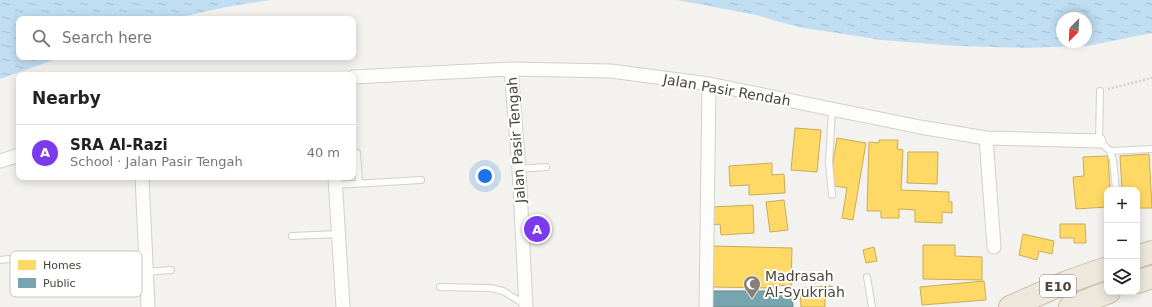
<!DOCTYPE html>
<meta charset="utf-8">
<style>
:root{--surface:#fff;--page:#f6f6f6;--text:#222;--muted:#767676;--line:#e0e0e0;--accent:#7c3aed}
body{margin:0;font-family:"DejaVu Sans",sans-serif;background:var(--page);color:var(--text)}
.controls{position:absolute;right:12px;bottom:12px;display:grid;overflow:hidden;border-radius:8px;box-shadow:0 2px 10px #0003}
.controls button{width:36px;height:36px;display:grid;place-items:center;padding:0;border:0;border-bottom:1px solid var(--line);background:var(--surface);color:var(--text);font:20px sans-serif}
.compass{position:absolute;left:1056px;top:12px;width:36px;height:36px;border-radius:50%;background:var(--surface);box-shadow:0 2px 10px #0003;rotate:204deg}
.you{position:absolute;left:485px;top:176px;width:14px;height:14px;margin:-10px;border:3px solid #fff;border-radius:50%;background:#1a73e8;box-shadow:0 0 0 6px #1a73e833}
.badge{display:grid;place-items:center;width:26px;height:26px;border-radius:50%;background:var(--accent);color:#fff;font-size:13px;font-weight:700}
.pin{position:absolute;translate:-50% -50%;border:2px solid #fff;box-shadow:0 1px 4px #0006}
.list{margin:0;padding:0;list-style:none}
h2{display:flex;justify-content:space-between;align-items:center;height:52px;margin:0;padding:0 16px;font-size:17px}
h2 small{font-size:13px;font-weight:400;color:var(--muted)}
.list li{display:grid;grid-template-columns:26px 1fr auto;gap:12px;align-items:center;box-sizing:border-box;height:56px;padding:0 16px;border-top:1px solid var(--line)}
.list b{display:block;font-size:15px;white-space:nowrap}
.list p{margin:0;font-size:13px;white-space:nowrap;color:var(--muted)}
.list em{font-size:13px;font-style:normal;color:var(--muted)}
.icon{flex:none;width:22px;height:22px;fill:none;stroke:currentColor;stroke-width:2;stroke-linecap:round;stroke-linejoin:round}
.map{position:relative;flex:none;width:1152px;height:307px;overflow:hidden}
.search{position:absolute;background:var(--surface);box-shadow:0 2px 10px #0003;left:16px;top:16px;width:340px;height:44px;display:flex;align-items:center;gap:10px;box-sizing:border-box;padding:0 14px;border-radius:8px;color:var(--muted);font-size:15px}
.panel{position:absolute;background:var(--surface);box-shadow:0 2px 10px #0003;left:16px;top:72px;width:340px;height:108px;border-radius:8px}
.map>svg:first-child{display:block}
</style>
<div class="map">
<svg width="1152" height="307" viewBox="0 0 1152 307">
<defs>
<pattern id="water-ripples" width="26" height="14" patternUnits="userSpaceOnUse"><rect width="26" height="14" fill="#c0ddf1"/><path d="M2 4q2-2 4 0t4 0M15 11q2-2 4 0t4 0" fill="none" stroke="#a6bfcf"/></pattern>
</defs>
<rect width="100%" height="100%" fill="#f4f2ee"/>
<path fill="url(#water-ripples)" fill-rule="evenodd" d="M0,0H271C240,5 208,9 178,19H19V57H62L0,79Z
M677,0H1152V33L1087,46L1023,48L957,46L882,40L798,27L756,15ZM1062,18H1086V42H1062Z"/>
<path fill="#ffd966" stroke="#c9ac58" d="M795,128L821,130L817,172L791,170Z
M837,138L866,143L853,220L842,218L847,188L829,185Z
M879,140H898L897,149L903,150L901,190L949,192V202H952V213L942,212V223L915,222V210L899,209V218H881V211H867L869,142L879,143Z
M908,152H938L937,184L907,183Z
M1149,154L1152,208H1137V190H1122L1120,156Z
M1108,156L1110,190H1107V207L1076,209L1073,177L1084,176L1083,157Z
M772,163V175L784,174L785,193L749,195V185L730,186L729,166Z
M784,200L788,230L770,232L766,202Z
M753,205L754,233L721,235L720,224L712,225L711,207Z
M1060,224H1085L1086,243H1074V238H1060Z
M1023,234L1054,241L1052,254L1039,251L1037,260L1019,255Z
M923,245H955V256L982,257V280L923,279Z
M713,246L792,248L791,286L774,285V288L713,287Z
M874,247L877,261L866,263L863,250Z
M984,281L986,300L922,305L920,287Z
M832,286L833,295H825V307H801L800,288Z"/>
<path fill="#76a5af" stroke="#69888c" d="M711,291H792L793,307H711Z"/>
<g fill="none" stroke-linecap="round" stroke-linejoin="round">
<g stroke="#d2d0cb" stroke-width="8">
<path id="service" d="M1100,91L1099,141L1110,151L1113,160L1116,190
M1110,151L1152,149
M357,153L359,183
M519,169L546,167
M335,185L421,180
M832,195L829,162L832,110
M292,236L338,234
M0,260L9,259
M146,272L171,270
M867,277L872,307
M440,287L490,288L503,291L526,305"/>
</g>
<g stroke="#d2d0cb" stroke-width="15">
<path id="minor" d="M511,69L519,169L526,307
M353,77L511,69L611,71L709,84L920,127L986,138L1099,141
M986,138L994,247
M0,161L19,155
M142,177L148,307
M335,177L343,307
M706,307L709,84"/>
</g>
<g stroke="#ccbfa9" stroke-width="24">
<path id="motorway" d="M1137,257L1152,252
M1137,282L1152,277
M1010,307L1067,282L1107,268
M1070,307L1109,292"/>
</g>
<path stroke="#d3d2cc" stroke-width="2.5" stroke-dasharray="2 2" stroke-linecap="butt" d="M1108,89L1152,78"/>
<use href="#service" stroke="#fdfdfc" stroke-width="6"/>
<use href="#minor" stroke="#fdfdfc" stroke-width="13"/>
<use href="#motorway" stroke="#ede8db" stroke-width="22"/>
</g>
<defs>
<g id="mosque-pin" transform="scale(0.9)"><path d="M0 17L-7.5 6A9.5 9.5 0 1 1 7.5 6Z" fill="#868178" stroke="#fff"/><path d="M3.5-4.9A6 6 0 1 0 3.5 4.9A5 5 0 1 1 3.5-4.9Z" fill="#fff"/></g>
</defs>
<g fill-rule="evenodd">
<use href="#mosque-pin" x="752" y="284"/>
</g>
<g text-anchor="middle" dominant-baseline="central" stroke-width="4" stroke-linejoin="round" paint-order="stroke">
<rect fill="#fff" stroke="#817c74" stroke-width="1" x="1040" y="275" width="36" height="22" rx="3"/>
<g font-size="13" font-weight="bold" fill="#4b4439">
<text x="1058" y="286">E10</text>
</g>
<g font-size="14" fill="#4b4439" stroke="#fff">
<text transform="translate(727 90) rotate(10)">Jalan Pasir Rendah</text>
<text transform="translate(516 140) rotate(-94)">Jalan Pasir Tengah</text>
</g>
<g font-size="14" fill="#4b4439" stroke="#fff" text-anchor="start">
<text x="765" y="276">Madrasah<tspan x="765" dy="16">Al-Syukriah</tspan></text>
</g>
</g>
<rect x="10" y="251" width="132" height="46" rx="6" fill="#fff" stroke="#c9c7c4" stroke-width="1"/>
<rect x="18" y="260" width="18" height="10" fill="#ffd966"/>
<rect x="18" y="278" width="18" height="10" fill="#76a5af"/>
<g font-size="11" fill="#4b4439">
<text x="43" y="269">Homes</text>
<text x="43" y="287">Public</text>
</g>
</svg>
<div class="controls">
<button>+</button>
<button>−</button>
<button><svg class="icon" aria-label="layers" viewBox="0 0 24 24"><path d="M12 4l9 5-9 5-9-5zM3 14l9 5 9-5"/></svg></button>
</div>
<svg class="compass" viewBox="-18 -18 36 36"><path d="M0-13l5 13h-10z" fill="#e53935"/><path d="M0 13l5-13h-10z" fill="#767676"/></svg>
<div class="you"></div>
<div class="pin badge" style="left:537px;top:229px">A</div>
<div class="search"><svg class="icon" aria-label="search" viewBox="0 0 24 24"><circle cx="10" cy="10" r="6"/><path d="M15 15l6 6"/></svg>Search here</div>
<section class="panel">
<h2>Nearby<small></small></h2>
<ul class="list">
<li><span class="badge">A</span><div><b>SRA Al-Razi</b><p>School · Jalan Pasir Tengah</p></div><em>40 m</em></li>
</ul>
</section>
</div>
